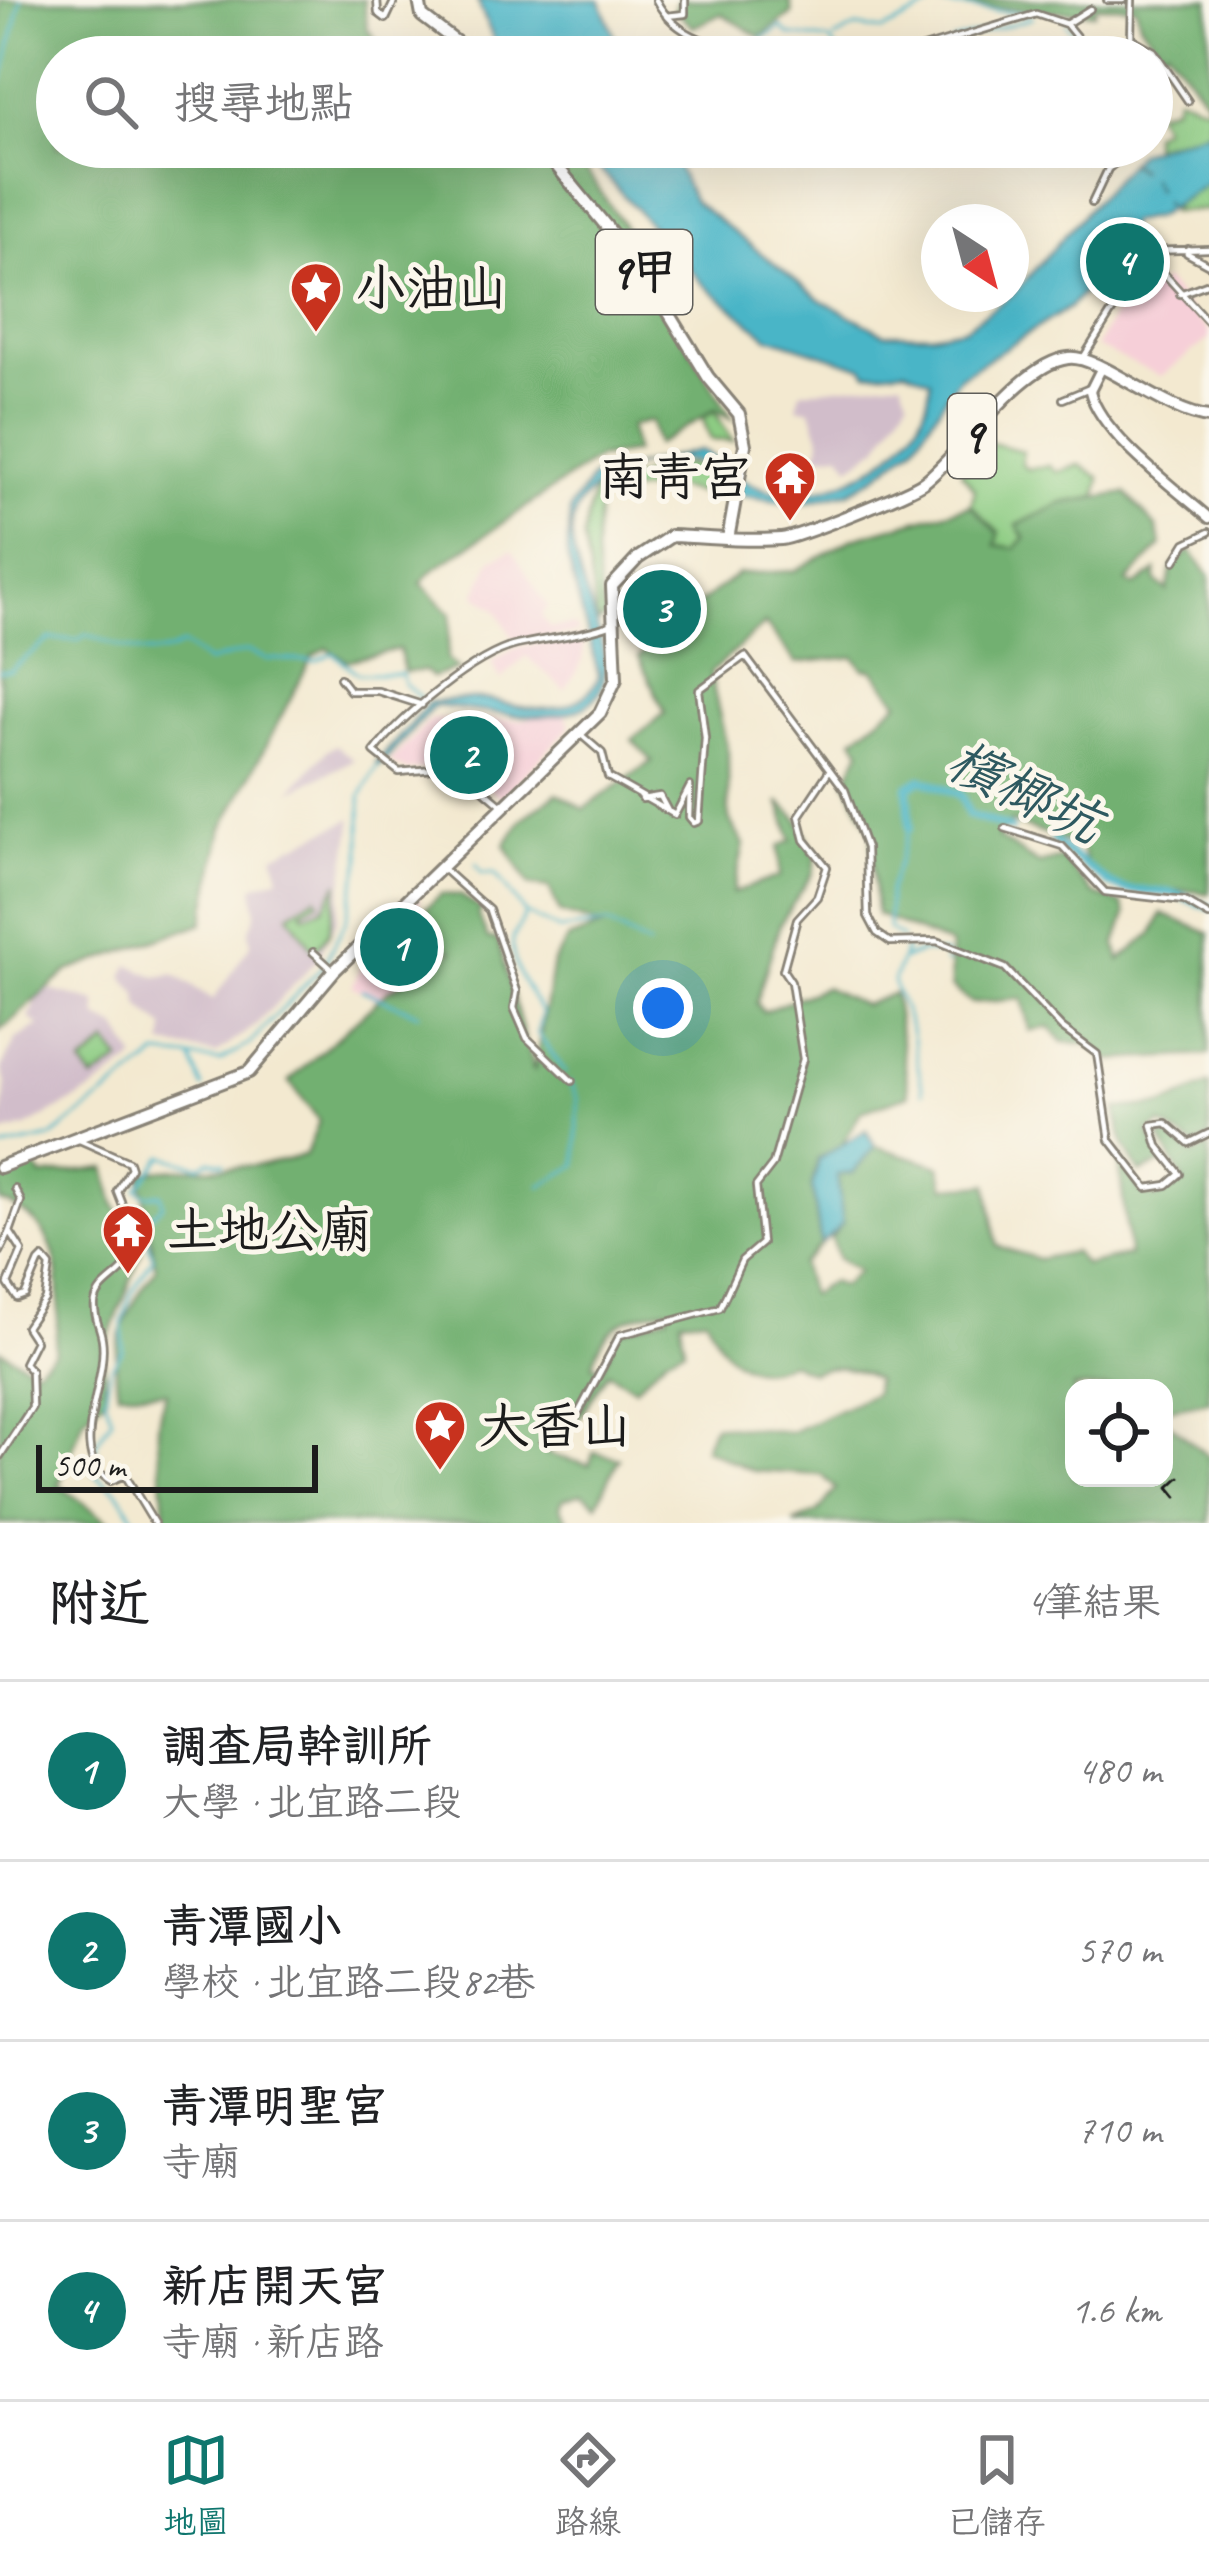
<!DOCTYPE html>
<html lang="zh-TW">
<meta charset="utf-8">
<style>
:root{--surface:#fff;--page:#f6f6f6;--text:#202124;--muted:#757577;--line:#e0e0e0;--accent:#0f766e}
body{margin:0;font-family:Caveat,"LXGW WenKai TC",sans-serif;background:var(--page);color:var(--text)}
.controls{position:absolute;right:36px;bottom:36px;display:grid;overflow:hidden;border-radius:24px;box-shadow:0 12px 48px #0002}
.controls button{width:108px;height:108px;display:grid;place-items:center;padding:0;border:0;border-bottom:3px solid var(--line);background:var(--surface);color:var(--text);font:60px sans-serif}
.compass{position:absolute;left:921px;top:204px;width:108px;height:108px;border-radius:50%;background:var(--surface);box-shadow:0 12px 48px #0002;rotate:144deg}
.scale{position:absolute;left:36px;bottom:30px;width:282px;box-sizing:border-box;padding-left:12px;border:6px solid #1c1c1c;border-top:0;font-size:33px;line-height:42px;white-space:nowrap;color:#1c1c1c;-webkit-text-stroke:9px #fbf7ec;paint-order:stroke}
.you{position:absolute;left:663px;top:1008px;width:42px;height:42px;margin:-30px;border:9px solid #fff;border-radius:50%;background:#1a73e8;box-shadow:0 0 0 18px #1a73e833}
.badge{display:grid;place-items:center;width:78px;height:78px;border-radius:50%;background:var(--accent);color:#fff;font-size:39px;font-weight:700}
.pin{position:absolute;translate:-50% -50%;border:6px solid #fff;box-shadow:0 3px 12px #0006}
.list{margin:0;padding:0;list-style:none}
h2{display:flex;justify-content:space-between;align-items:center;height:156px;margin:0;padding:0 48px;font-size:51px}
h2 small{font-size:39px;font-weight:400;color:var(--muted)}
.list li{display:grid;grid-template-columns:78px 1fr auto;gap:36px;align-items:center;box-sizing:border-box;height:180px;padding:0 48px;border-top:3px solid var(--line)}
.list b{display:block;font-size:45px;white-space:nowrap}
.list p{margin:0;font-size:39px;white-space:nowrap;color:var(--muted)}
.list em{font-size:39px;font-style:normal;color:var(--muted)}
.icon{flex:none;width:66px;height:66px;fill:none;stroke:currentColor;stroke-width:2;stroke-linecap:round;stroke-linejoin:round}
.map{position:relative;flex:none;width:1209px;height:1523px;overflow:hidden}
.search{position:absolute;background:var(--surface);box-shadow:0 12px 48px #0002;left:36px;right:36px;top:36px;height:132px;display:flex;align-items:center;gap:30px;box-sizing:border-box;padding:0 42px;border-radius:66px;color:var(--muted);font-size:45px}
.sheet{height:876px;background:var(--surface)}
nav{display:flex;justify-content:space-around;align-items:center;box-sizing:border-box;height:168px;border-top:3px solid var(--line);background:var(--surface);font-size:33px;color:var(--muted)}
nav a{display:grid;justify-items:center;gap:6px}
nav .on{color:var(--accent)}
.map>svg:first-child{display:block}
</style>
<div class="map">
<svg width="1209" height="1523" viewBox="0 0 1209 1523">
<rect width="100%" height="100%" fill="#fbf7ec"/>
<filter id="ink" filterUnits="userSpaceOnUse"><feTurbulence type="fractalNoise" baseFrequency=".00833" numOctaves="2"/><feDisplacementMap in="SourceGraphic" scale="24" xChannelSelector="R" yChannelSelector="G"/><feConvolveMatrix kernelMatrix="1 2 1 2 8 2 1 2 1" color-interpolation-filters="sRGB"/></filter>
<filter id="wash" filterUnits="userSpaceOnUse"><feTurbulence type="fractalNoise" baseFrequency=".004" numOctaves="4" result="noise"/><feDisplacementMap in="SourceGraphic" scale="48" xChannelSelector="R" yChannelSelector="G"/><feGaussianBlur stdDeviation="2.7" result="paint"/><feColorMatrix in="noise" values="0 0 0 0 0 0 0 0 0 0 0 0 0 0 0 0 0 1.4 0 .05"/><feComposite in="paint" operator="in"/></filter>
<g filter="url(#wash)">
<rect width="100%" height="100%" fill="#f3e9d0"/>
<path fill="#f6cfd8" d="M1136,276L1142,283L1150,278L1157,286L1164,280L1209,332V339L1161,376L1096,347Z
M512,550L548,607L541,615L550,628L573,625L579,632L516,643L496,609L476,594L492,559Z
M583,636V660L565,690L526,656L501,680L491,662L516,648Z
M566,713L570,727L502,798L456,764L408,771L389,762L431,719L519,720Z
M420,894L419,911L432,948L423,973L389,998L375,999L352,986L363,962L361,952Z"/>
<path fill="#d1bdca" d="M901,380L909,398L878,447L850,466L841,453L817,455L821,441L811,410L797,407L801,391Z
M336,745L354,760L290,792L327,750Z
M353,818L337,921L316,961L254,1027L216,1054L163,1045L165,1028L139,1006L138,994L123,977L129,964L156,977L174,974L213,1000L251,944L249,932L256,914L253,886L280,877L274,855Z
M43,988L97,1002L98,1018L117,1027L136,1059L94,1090L26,1127L0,1134L6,1084L1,1069L16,1039L39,1026L29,1018Z"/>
<path fill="#8dcc83" stroke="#547450" stroke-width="3" d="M1177,96L1209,107V132L1152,146V133L1162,127L1155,112L1174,106Z
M1209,182V210L1171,212L1178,199Z
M715,412L733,441L711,440L702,417Z
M984,441L1023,451L1021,463L1027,469L1050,465L1056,472L1080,465L1100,478L1097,497L1063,503L1018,526L1026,538L1015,548L995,545L999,533L971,505L975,489L961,472Z
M690,465L710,474L724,498L671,487L601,495C592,540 594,573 605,617L598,623L583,537L593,492L664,467Z
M339,882L329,933L314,951L289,914L316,896L319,901L302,911L305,915L323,908Z
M108,1043L121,1061L93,1080L82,1065Z"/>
<path fill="#72b071" stroke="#476646" stroke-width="3" fill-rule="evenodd" d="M0,0H364L367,28L388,57H57V147H570L630,235L620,244L646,275L732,419L715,410L656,445L651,421L630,426L634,452L598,458L432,571L421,583L451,614L447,659L458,669L432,677L425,671L404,672L399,649L347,661L327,648L312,657L223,828L203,923L68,971L0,1031Z
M678,0H790L792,14L760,37L722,14L693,27L674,10Z
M965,0H1209V104L1167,48L1162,51L1140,23L1136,7L1095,6V13L967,6Z
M1126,493L1156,527L1162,545L1127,582L1135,586L1156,571V581L1167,591L1172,567L1190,550L1209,575V894C1165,882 1094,909 1081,847L1011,822L998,838L1039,864L1062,858L1093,894L1122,904L1126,914L1116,944L1120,960L1153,933L1162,914L1209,933V1055L1109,1060L1090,1044L1063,1042L1050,1027L1030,1031L1022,999L971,1003L951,987L950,945L876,914L871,831L846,781L861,750L854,738L899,702L872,669H864L854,657L796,663L765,624L710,673L728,752L729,819L744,845L733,893L780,876L779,847L792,840L779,801L799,820L816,858L813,873L780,924L756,1003L763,1012L824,987L864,1005L894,993L909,1095L861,1111L842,1146L818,1159L812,1186L821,1244L801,1264L810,1295L830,1282L842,1286L858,1271L838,1259L831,1238L842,1223L837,1174L853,1173L875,1146L940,1166L945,1187L988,1184L997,1246L1038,1259L1073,1252L1085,1265L1129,1255L1118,1152L1140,1192L1155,1198L1184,1182L1159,1136L1171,1137L1193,1155L1209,1148V1401L1164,1410V1388H1074V1478H1164V1419L1209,1457V1523H793L818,1512L836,1489L822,1475L753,1471L704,1448L713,1425L791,1432L874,1393L875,1379C854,1367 833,1363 811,1372L789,1362C748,1383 721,1357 706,1317L681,1319L684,1348L666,1357L635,1388L608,1372L575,1424L551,1438L547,1454L589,1465L594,1452L619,1458L597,1504L582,1493L563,1499L560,1507L570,1523H164C168,1479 146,1432 167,1392H118C109,1345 128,1306 156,1269L140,1173C196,1163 252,1174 306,1154L319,1121L289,1081L387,992L452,951L435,941L426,908L441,894L460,895L482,910L478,914L488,939H497L534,1072L553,962L568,939L603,926L560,913L549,888L529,885L505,845L522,819L557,793L584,809L652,761L632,740L665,713L639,657L663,631L738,574L794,571L853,538L971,505L999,534L996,545L1015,548L1025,538L1017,525L1063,503ZM667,1308L669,1315L618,1332L602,1368L593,1365C603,1323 627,1317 667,1308Z
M1209,1084V1138L1195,1146L1161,1124L1149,1132L1163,1163L1140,1173L1123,1143L1116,1109L1164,1105Z
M33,1164L42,1176L106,1168L115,1205L142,1251L103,1354L106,1397L84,1418L59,1485L111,1523H0V1350L35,1369L54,1352C61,1292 70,1225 0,1201V1177Z"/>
<path fill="#4ab5c7" stroke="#336872" stroke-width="3" d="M477,0H600L623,57H501Z
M1209,130V182L1156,217L1130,222L1111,261L1070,307L959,377L914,446L875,477L849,492L798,504L731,494L722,472C678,443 579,470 572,527C566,575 632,665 592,701C558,731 474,708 434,706L380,766L376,763L430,702C452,701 478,696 498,702C534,712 581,716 599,676L567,557L570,509L592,477L700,450C725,462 736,480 762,488C825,510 930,452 930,380L906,369L867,373L863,367L768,337L703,284L580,147H667L694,201L821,300L884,333L930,334L964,328L1013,294L1138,152Z
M866,1130L875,1146L853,1173L837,1175L843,1223L821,1244L812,1186L819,1159Z"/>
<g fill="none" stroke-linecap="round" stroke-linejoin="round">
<path stroke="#4ab5c7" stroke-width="3" d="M1066,23L1084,45
M835,38L856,27L883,31L934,5L1029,14
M762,39L781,27L789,35L831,41L840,57
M953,41L1033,18
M0,90L21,0
M0,671L10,670L50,639L78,640L86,634C112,643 156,665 182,644L208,662L247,651L266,659L316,661L333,653L358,674H402L404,684L424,701
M476,864L482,873H495L525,913C523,924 515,930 513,940C509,965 530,993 542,1013L537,1033L566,1073
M525,913L559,930L608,924L648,946
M902,938L888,928L889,890L910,828
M907,946L893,981L911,1029L923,1092
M904,959L922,952L944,954L946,964
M362,990L419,1014
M191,1058L203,1088
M0,1149L50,1138L159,1055L220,1061L249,1044L323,966L346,921L361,859V796L378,765
M541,1186L577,1165L578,1099L570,1081
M138,1523L117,1491L92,1472L99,1459L95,1445L112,1418L105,1398L110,1369L123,1350V1321L131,1294L153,1258L142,1223L163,1205L161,1194L144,1195L137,1189L163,1156L200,1166L210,1160L224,1163"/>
<path stroke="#4ab5c7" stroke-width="8" d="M910,828L908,787L921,779L961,795L969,815L1011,829
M1054,842L1109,884L1123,889
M1126,890L1173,893L1209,907"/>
<path stroke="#2e5960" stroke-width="3" stroke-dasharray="15 12" stroke-linecap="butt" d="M1128,162L1150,177L1167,208"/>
</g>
</g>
<g filter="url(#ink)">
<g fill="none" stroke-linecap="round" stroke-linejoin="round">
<g stroke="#888276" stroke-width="10">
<path id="minor" d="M377,0L378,13L386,19L395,0
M656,0C680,47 736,48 782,57
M1107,0H1124
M666,16L685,14V0
M1066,24L1090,9
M1131,38L1154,51L1188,101
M1093,56L1117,49L1131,38L1132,0
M894,57L1036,14L1066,24L1093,57
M1092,203L1108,169L1134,147
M1188,249L1187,253L1209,265
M1159,268L1209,323
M1180,294L1209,283
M1083,358L1150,251L1209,249
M1063,399L1092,387
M1175,561L1186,543L1209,532
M340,678L350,691H378L422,705
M579,733L602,753L608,777L675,815L690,786L689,817L694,823L699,821
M642,799L660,796L668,811
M503,806L457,767L399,772L374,752C401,717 474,655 517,645C548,638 579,636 610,625
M699,821L705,738L699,690L745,656L845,790L866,848L868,916L877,933L890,942L937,941L1005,968L1062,1028L1097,1054L1110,1140L1147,1188L1167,1185L1180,1174L1158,1146L1152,1125L1166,1123L1189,1143L1209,1133
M1005,828L1062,846L1105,892L1184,901L1209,916
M441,867L489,910L517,991L514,1008L527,1038L572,1081
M313,952L334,971
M77,1139L129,1162L131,1168L117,1191L126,1214L130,1258C123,1277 99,1282 95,1302C93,1316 100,1326 102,1339C109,1382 64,1455 111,1481L125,1475L154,1523
M10,1232L21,1201L15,1189
M0,1252L10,1232L22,1251L8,1284L17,1298L25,1295L39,1262L43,1258L50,1266L45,1299L26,1327L35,1341L24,1363L31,1371L32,1407L0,1456
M543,1442L574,1421L620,1335L720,1308L742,1260L762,1243L756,1186L773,1164L803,1059L791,982L783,970L797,919L817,897L827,867L805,840L799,816L829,771"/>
</g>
<g stroke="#888276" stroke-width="14">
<path id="tertiary" d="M1101,369L1090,391C1100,434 1176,489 1209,518"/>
</g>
<g stroke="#888276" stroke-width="16">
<path id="primary" d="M419,0L422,16L476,57
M541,147L644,272L708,377L739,414L745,445L728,539
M0,1167L249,1072L334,971L600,713L616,679L612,586L638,558L671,536C708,537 744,542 781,539C797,538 910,492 924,482C962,454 1019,364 1068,358C1097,353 1165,413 1209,417"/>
</g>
<use href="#minor" stroke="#fff" stroke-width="4.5"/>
<use href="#tertiary" stroke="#fff" stroke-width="8"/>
<use href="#primary" stroke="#fff" stroke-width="10"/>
<path stroke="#1c1c1c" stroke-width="3" d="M1177,1497L1169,1487L1180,1477"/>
</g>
</g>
<defs>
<g id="sight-pin" transform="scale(2.7)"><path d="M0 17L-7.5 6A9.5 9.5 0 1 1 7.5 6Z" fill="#c8321e" stroke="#fbf7ec"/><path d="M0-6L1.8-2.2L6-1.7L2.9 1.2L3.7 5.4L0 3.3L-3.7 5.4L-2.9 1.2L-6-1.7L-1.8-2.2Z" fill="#fff"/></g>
<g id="temple-pin" transform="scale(2.7)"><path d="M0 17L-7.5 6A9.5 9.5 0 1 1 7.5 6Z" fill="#c8321e" stroke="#fbf7ec"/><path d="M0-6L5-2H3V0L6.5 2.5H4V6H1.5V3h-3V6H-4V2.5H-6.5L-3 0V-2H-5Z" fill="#fff"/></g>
</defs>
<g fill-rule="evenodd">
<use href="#sight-pin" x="316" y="288"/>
<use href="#temple-pin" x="790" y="477"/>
<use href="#temple-pin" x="128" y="1230"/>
<use href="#sight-pin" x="440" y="1426"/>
</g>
<g text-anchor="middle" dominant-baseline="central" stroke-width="10" stroke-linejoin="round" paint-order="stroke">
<g fill="#fbf7ec" stroke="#5f5e5a" stroke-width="3">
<rect x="596" y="230" width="96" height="84" rx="9"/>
<rect x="948" y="394" width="48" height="84" rx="9"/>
</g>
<g font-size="48" font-weight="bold" fill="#1c1c1c">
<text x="644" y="272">9甲</text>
<text x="972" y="436">9</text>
</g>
<g font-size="51" fill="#1c1c1c" stroke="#fbf7ec" text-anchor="start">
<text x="355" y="288">小油山</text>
<text x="751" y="477" text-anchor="end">南青宮</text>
<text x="167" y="1230">土地公廟</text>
<text x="479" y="1426">大香山</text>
</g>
<g font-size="54" font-style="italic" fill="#2e5960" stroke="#fbf7ec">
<text transform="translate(1025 792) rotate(26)">檳榔坑</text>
</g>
</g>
</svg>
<div class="controls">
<button><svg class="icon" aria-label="locate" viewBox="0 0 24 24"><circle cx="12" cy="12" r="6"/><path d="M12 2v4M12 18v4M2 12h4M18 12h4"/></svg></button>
</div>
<svg class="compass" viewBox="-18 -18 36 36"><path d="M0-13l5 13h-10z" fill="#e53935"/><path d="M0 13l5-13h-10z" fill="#757577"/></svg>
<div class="scale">500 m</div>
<div class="you"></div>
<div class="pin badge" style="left:399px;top:947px">1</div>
<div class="pin badge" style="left:469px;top:755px">2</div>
<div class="pin badge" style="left:662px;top:609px">3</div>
<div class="pin badge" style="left:1125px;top:262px">4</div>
<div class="search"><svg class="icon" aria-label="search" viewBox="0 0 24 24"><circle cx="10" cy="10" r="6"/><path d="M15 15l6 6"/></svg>搜尋地點</div>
</div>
<section class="sheet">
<h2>附近<small>4筆結果</small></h2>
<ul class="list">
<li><span class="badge">1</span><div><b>調查局幹訓所</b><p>大學 · 北宜路二段</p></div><em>480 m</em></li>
<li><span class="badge">2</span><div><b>青潭國小</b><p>學校 · 北宜路二段82巷</p></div><em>570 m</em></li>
<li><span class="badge">3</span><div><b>青潭明聖宮</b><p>寺廟</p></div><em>710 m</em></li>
<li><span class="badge">4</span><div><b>新店開天宮</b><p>寺廟 · 新店路</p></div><em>1.6 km</em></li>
</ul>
</section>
<nav>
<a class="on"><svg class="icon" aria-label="map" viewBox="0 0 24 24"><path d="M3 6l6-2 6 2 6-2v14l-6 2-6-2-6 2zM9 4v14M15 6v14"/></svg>地圖</a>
<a><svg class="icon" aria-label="directions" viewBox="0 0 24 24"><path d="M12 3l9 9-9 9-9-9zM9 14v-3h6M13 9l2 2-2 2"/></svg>路線</a>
<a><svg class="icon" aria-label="saved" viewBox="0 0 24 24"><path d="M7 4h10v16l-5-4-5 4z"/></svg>已儲存</a>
</nav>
